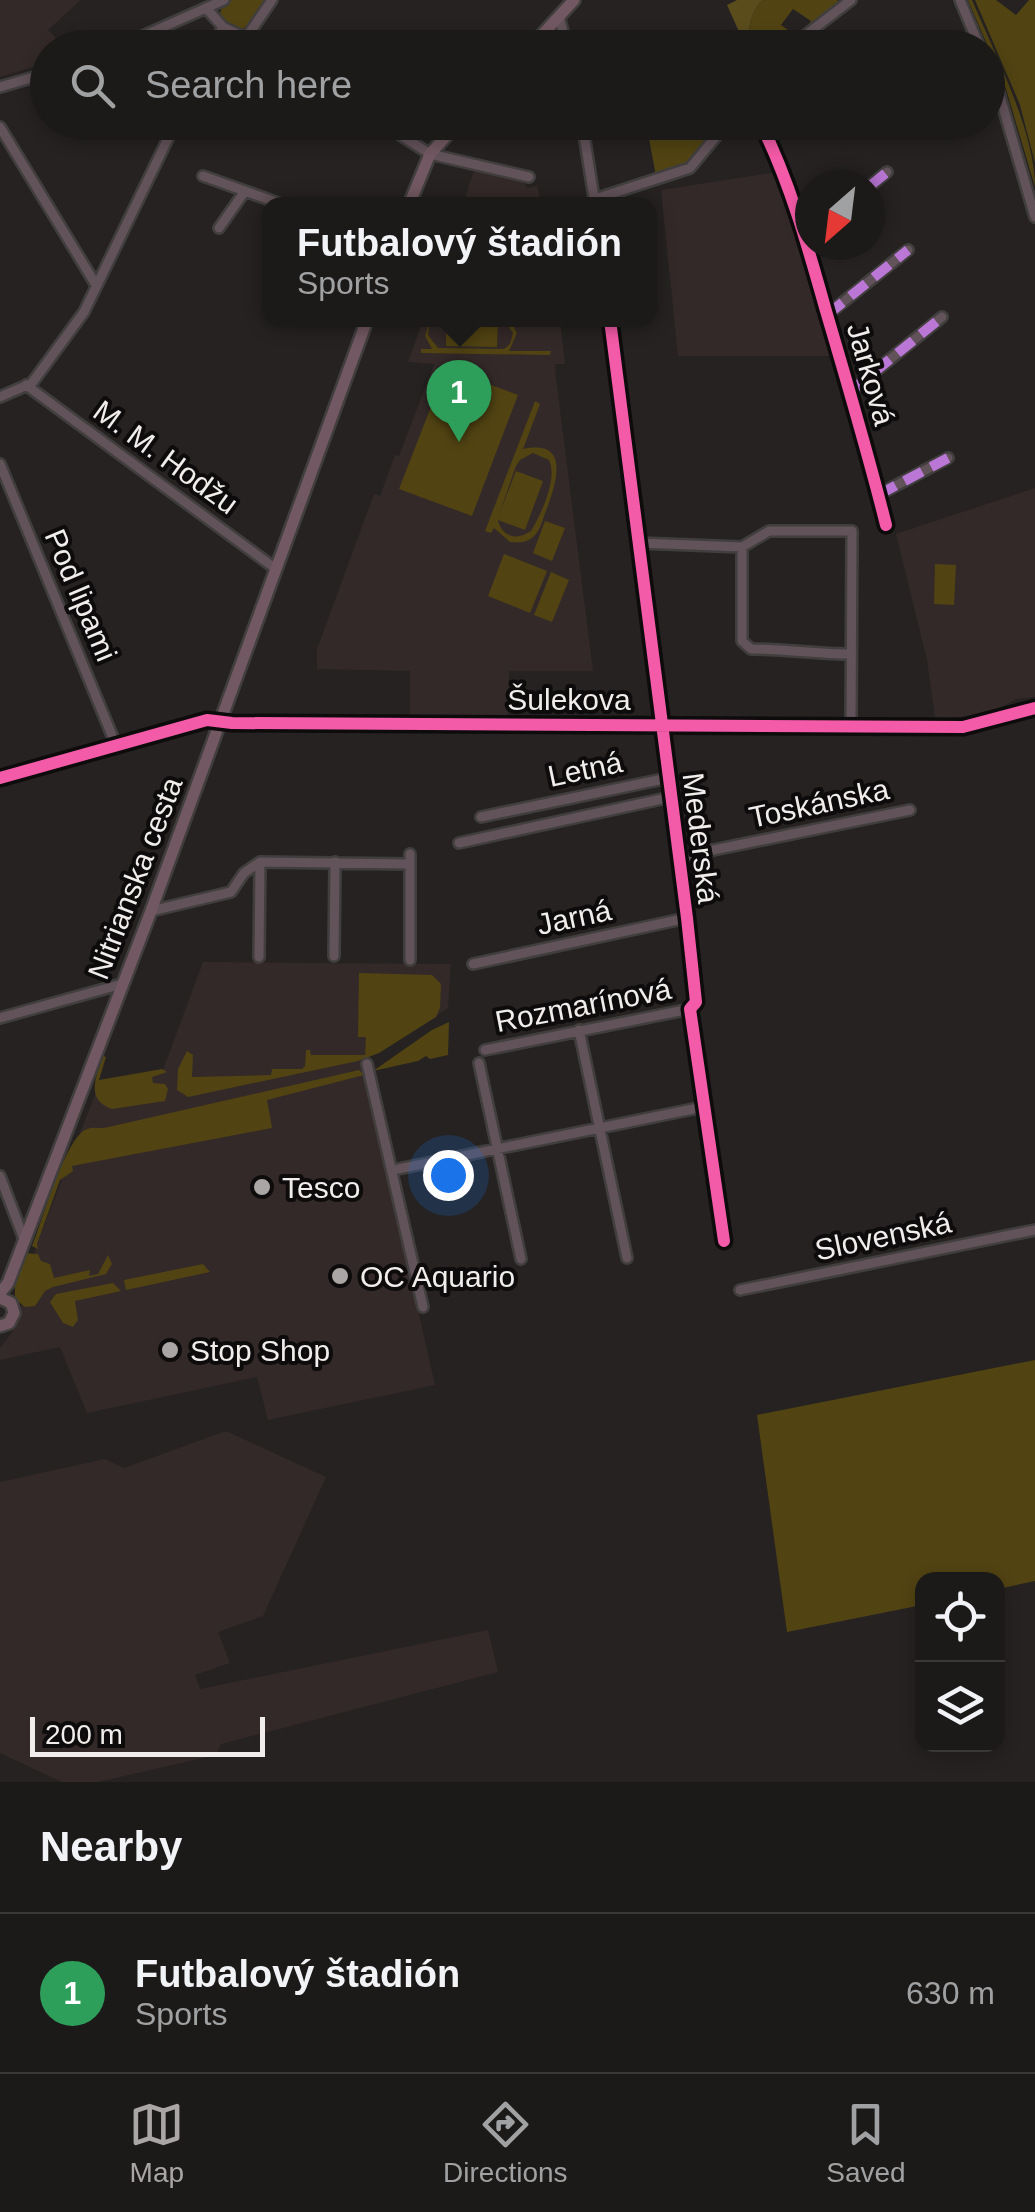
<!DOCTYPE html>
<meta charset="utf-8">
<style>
:root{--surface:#1c1a19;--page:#292726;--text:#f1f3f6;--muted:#a0a1a2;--line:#3a3838;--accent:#a9a6a5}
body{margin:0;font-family:Helvetica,sans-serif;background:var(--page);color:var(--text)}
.controls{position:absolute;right:30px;bottom:30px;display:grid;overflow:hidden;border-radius:20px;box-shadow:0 5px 15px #0003}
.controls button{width:90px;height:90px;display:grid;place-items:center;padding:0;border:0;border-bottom:2px solid var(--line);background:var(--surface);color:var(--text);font:50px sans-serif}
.compass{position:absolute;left:795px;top:170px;width:90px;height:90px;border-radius:50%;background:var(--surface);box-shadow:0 5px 15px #0003;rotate:208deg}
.scale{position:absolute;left:30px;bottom:25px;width:235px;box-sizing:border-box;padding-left:10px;border:5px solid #f0edec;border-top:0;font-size:28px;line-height:35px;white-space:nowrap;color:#f0edec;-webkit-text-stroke:8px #0d0b0b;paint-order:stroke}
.you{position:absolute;left:448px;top:1175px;width:35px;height:35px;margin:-25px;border:8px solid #fff;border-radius:50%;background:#1a73e8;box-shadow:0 0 0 15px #1a73e833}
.badge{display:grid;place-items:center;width:65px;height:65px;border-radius:50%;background:var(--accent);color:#fff;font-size:32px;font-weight:700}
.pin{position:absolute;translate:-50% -82px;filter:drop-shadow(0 2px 5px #0008)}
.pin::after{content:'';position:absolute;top:52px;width:35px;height:30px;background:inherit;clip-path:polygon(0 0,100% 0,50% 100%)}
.popup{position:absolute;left:262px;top:197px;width:395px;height:130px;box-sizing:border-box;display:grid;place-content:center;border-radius:20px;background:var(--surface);filter:drop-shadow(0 2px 8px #0005);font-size:32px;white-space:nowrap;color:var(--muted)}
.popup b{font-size:38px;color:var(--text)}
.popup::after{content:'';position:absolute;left:50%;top:100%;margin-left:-20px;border:20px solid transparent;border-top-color:var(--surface)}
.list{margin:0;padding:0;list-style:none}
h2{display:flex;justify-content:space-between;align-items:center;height:130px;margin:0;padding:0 40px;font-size:42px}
h2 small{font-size:32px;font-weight:400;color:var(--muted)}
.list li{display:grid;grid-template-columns:65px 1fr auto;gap:30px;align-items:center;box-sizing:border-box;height:160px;padding:0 40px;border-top:2px solid var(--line)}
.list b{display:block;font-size:38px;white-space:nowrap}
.list p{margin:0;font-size:32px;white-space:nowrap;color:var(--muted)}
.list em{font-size:32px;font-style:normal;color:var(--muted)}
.icon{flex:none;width:55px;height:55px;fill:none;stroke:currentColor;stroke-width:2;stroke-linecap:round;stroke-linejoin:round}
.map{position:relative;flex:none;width:1035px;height:1782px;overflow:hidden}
.search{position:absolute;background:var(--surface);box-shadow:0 5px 15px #0003;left:30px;right:30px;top:30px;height:110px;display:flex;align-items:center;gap:25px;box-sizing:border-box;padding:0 35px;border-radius:55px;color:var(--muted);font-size:38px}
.sheet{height:290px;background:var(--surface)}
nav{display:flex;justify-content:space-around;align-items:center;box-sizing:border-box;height:140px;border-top:2px solid var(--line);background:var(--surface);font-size:28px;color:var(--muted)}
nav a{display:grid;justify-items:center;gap:5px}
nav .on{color:var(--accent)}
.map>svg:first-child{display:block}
</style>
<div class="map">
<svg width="1035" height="1782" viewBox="0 0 1035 1782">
<rect width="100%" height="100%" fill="#252221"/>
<path fill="#332928" d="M0,0H81L48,30L65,47L48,48L47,63L0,77Z
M474,171L524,183L527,188L537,186L541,204H463Z
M777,172L835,356H678L661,190Z
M423,320H560L565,364H555L556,378L593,671H509L508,716H410V671L317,669V649L374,494L380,496L395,455L399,456L434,364L408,362Z
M1035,488V697L1016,699L996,710L976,716L935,718L927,660L896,534Z
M203,962L451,964L448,1008L362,1062L435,1385L268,1420L257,1377L87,1413L60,1347L0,1360V1348L16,1327L37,1244L100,1082L163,1070Z
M226,1431L326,1477L263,1616L218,1632L230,1663L195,1675L200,1689L488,1630L498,1672L221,1744L216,1755L98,1782H62L0,1753V1482L105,1459L124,1468Z"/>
<path fill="#514312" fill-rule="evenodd" d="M232,0H267L249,25L241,30L227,23L220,13L223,4Z
M763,0H837L841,3L812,25H808L811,21L793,9L781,25L798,37L784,47L746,48C749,31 750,10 763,0Z
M968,0H972C994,52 1035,131 1035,187L1006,89Z
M975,0H996L1016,15L1029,0H1035V163L1020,105Z
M646,123H689L688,125L709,140L686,164L656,176Z
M430,320H436L429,327L428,335L438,348L504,349L510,344L513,333L504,320H510L517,333L509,351H551L550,355L421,353V349H432L425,336Z
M446,320H498L497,347L446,346Z
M446,368L518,395L472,516L399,489Z
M535,401L540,404L523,449C570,439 557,481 547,508C543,518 541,530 533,537C526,543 519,543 510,542L494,528L491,533L485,531ZM533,453L549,460C558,479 541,514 531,531C517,541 502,537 498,520L525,530L543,481L516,471L499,515L516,466L520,460Z
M545,521L565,528L552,561L533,553Z
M504,554L547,571L530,613L488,596Z
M935,564L956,565L954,605L934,604Z
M551,572L569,580L552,622L534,615Z
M359,973L432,975L441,984L440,1008L436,1017L379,1053L358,1061L188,1097L177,1090L178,1069L187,1051L193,1055L192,1077L271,1075L272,1069H302L305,1066L306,1050H310L311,1055H365L366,1037H358Z
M449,1022L448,1055L430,1059L426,1056L418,1061L373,1071L432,1030Z
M103,1056L106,1057L99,1080L162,1069L167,1072L152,1077L153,1083L165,1084L168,1089L165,1101L112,1109C85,1100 96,1077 103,1056Z
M359,1070L364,1075L267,1100L272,1128L72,1166L73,1171L60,1180L37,1244L38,1249L32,1246C43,1219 61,1152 81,1133C88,1126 96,1128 104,1128Z
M23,1253L38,1254L41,1261L50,1264L54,1278L90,1270L89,1276L98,1274L108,1255L112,1264L106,1274L53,1287L45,1291L35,1306L25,1307L15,1299V1277Z
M203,1264L210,1272L126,1290L124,1280Z
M113,1283L121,1291L75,1301L78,1320L73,1327L63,1323L50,1302L56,1294Z
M1035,1360V1581L998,1589V1580H922V1605L787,1632L757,1415Z"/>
<path fill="#5b4c1b" d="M737,0H763C750,10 749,31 746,47L727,5Z"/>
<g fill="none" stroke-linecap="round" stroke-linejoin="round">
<g stroke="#413e3e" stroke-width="14">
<path id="minor" d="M224,0L206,8L223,27L246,38L272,0
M960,0L980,48
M559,16L567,48
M246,38L262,48
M116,48L206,8
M212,48L223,27
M789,48L851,0
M988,65L998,90L1035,217
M0,87L48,73
M380,122L430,154L529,177
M582,122L595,204
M760,122C790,182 808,247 826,311C847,382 868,453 886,525
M0,127L96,285
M203,176L284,205
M870,186L887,172
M595,199L690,168L728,122
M219,228L245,191
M827,315L908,250
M610,320L687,918L696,1002L690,1009L724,1241
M26,385L276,569
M851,391L942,317
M0,397L32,383L84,312L176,122
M0,464L116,745
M878,495L948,458
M639,543L742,547L769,531H852L851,726
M742,547V641L751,649C785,649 816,654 851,654
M0,778L207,720L232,723L963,727L1035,708
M481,817L668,778
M459,843L671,797
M679,857L910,810
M151,911L231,892L244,873L260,862L410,864
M334,956L335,862
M259,957L260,862
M410,960V854
M473,964L687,918
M0,1018L122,984
M579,1030L627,1258
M485,1050L690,1009
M479,1063L521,1259
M367,1064L423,1307
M393,1170L703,1107
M0,1176L24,1239
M740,1290L1035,1230"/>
</g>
<g stroke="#413e3e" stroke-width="16">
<path id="major" d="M530,48L574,0
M409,205L430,154L459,122
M0,1293L8,1283L151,911L367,320
M0,1298L11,1303L14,1313L9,1323L0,1326"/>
</g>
<use href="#minor" stroke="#625259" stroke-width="9"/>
<use href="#major" stroke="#725862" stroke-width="11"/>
<path stroke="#ba77d6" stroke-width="10" stroke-dasharray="20 10" stroke-linecap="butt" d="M870,186L887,172
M827,315L908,250
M851,391L942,317
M878,495L948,458"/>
<g stroke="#0d0b0b" stroke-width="19">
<path id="cycleway" d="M760,122C790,182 808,247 826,311C847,382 868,453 886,525
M610,320L687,918L696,1002L690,1009L724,1241
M0,778L207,720L232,723L963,727L1035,708"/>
</g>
<use href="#cycleway" stroke="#f35aa7" stroke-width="12"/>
</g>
<g fill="#a9a6a5" stroke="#0d0b0b" stroke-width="4">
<circle cx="262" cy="1187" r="10"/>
<circle cx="340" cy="1276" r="10"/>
<circle cx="170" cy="1350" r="10"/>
</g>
<g text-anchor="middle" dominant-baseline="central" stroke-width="8" stroke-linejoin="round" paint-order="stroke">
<g font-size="30" fill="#f0edec" stroke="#0d0b0b">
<text transform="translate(871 374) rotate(74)">Jarková</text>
<text transform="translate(166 457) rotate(36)">M. M. Hodžu</text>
<text transform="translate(81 595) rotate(67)">Pod lipami</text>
<text x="569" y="699">Šulekova</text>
<text transform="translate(585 769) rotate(-12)">Letná</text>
<text transform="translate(819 803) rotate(-12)">Toskánska</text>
<text transform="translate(701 838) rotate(83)">Mederská</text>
<text transform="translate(135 878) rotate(-69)">Nitrianska cesta</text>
<text transform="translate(574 917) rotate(-12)">Jarná</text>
<text transform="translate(583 1005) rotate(-11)">Rozmarínová</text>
<text transform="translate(883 1236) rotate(-12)">Slovenská</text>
</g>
<g font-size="30" fill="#f0edec" stroke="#0d0b0b" text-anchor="start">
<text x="282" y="1187">Tesco</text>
<text x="360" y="1276">OC Aquario</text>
<text x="190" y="1350">Stop Shop</text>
</g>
</g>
</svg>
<div class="controls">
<button><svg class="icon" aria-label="locate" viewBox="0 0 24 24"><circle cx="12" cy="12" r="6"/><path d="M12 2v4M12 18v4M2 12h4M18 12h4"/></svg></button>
<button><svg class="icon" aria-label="layers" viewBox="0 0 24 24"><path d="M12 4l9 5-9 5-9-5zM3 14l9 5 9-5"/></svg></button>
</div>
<svg class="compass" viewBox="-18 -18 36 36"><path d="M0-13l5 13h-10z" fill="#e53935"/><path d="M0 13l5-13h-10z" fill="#a0a1a2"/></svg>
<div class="scale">200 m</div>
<div class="you"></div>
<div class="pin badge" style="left:459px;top:442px;background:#2e9e5b">1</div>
<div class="popup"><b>Futbalový štadión</b>Sports</div>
<div class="search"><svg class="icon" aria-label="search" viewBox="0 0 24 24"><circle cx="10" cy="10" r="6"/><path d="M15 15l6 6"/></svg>Search here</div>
</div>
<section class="sheet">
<h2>Nearby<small></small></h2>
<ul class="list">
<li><span class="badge" style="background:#2e9e5b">1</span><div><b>Futbalový štadión</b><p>Sports</p></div><em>630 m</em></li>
</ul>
</section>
<nav>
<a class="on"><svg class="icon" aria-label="map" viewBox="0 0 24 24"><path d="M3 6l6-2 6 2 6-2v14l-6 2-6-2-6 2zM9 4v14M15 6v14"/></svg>Map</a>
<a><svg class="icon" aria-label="directions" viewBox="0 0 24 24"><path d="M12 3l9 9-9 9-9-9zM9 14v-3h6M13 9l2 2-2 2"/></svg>Directions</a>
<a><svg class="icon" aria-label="saved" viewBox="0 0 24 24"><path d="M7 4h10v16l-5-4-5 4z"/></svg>Saved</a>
</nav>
